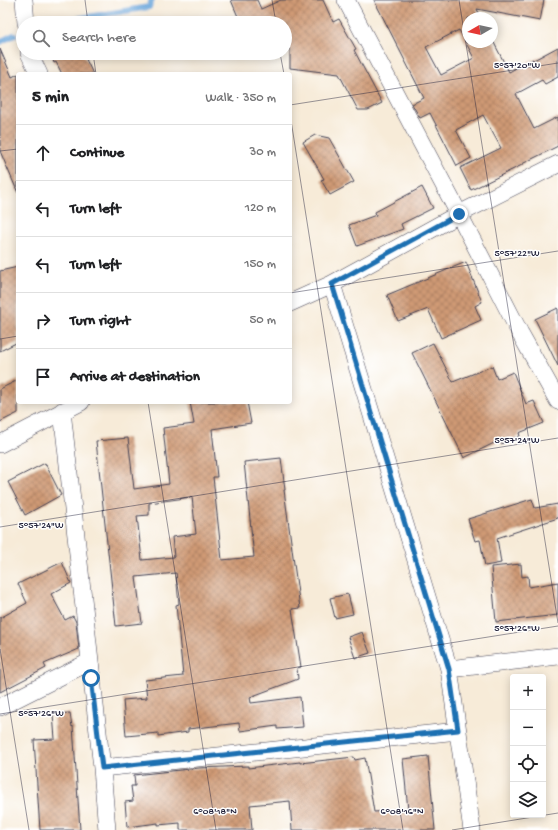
<!DOCTYPE html>
<meta charset="utf-8">
<style>
:root{--surface:#fff;--page:#f6f6f6;--text:#202124;--muted:#757577;--line:#e0e0e0}
body{margin:0;font-family:"Gochi Hand",sans-serif;background:var(--page);color:var(--text)}
.controls{position:absolute;right:12px;bottom:12px;display:grid;overflow:hidden;border-radius:4px;box-shadow:0 2px 10px #0003}
.controls button{width:36px;height:36px;display:grid;place-items:center;padding:0;border:0;border-bottom:1px solid var(--line);background:var(--surface);color:var(--text);font:20px sans-serif}
.compass{position:absolute;left:462px;top:12px;width:36px;height:36px;border-radius:50%;background:var(--surface);box-shadow:0 2px 10px #0003;rotate:261deg}
.stop{position:absolute;width:12px;height:12px;margin:-9px;border:3px solid #1f6fb2;border-radius:50%;background:#fff}
.stop.end{background:#1f6fb2;border-color:#fff;box-shadow:0 1px 4px #0008}
.list{margin:0;padding:0;list-style:none}
h2{display:flex;justify-content:space-between;align-items:center;height:52px;margin:0;padding:0 16px;font-size:17px}
h2 small{font-size:13px;font-weight:400;color:var(--muted)}
.list li{display:grid;grid-template-columns:26px 1fr auto;gap:12px;align-items:center;box-sizing:border-box;height:56px;padding:0 16px;border-top:1px solid var(--line)}
.list b{display:block;font-size:15px;white-space:nowrap}
.list em{font-size:13px;font-style:normal;color:var(--muted)}
.icon{flex:none;width:22px;height:22px;fill:none;stroke:currentColor;stroke-width:2;stroke-linecap:round;stroke-linejoin:round}
.map{position:relative;flex:none;width:558px;height:830px;overflow:hidden}
.search{position:absolute;background:var(--surface);box-shadow:0 2px 10px #0003;left:16px;top:16px;width:276px;height:44px;display:flex;align-items:center;gap:10px;box-sizing:border-box;padding:0 14px;border-radius:22px;color:var(--muted);font-size:15px}
.panel{position:absolute;background:var(--surface);box-shadow:0 2px 10px #0003;left:16px;top:72px;width:276px;height:332px;border-radius:4px}
.map>svg:first-child{display:block}
</style>
<div class="map">
<svg width="558" height="830" viewBox="0 0 558 830">
<defs>
<pattern id="building-cross-hatch" width="8" height="8" patternUnits="userSpaceOnUse"><rect width="8" height="8" fill="#cf9a75"/><path d="M0 0l8 8M0 8l8-8" fill="none" stroke="#a87d61"/></pattern>
</defs>
<rect width="100%" height="100%" fill="#fff"/>
<filter id="ink" filterUnits="userSpaceOnUse"><feTurbulence type="fractalNoise" baseFrequency=".025" numOctaves="2"/><feDisplacementMap in="SourceGraphic" scale="8" xChannelSelector="R" yChannelSelector="G"/><feConvolveMatrix kernelMatrix="1 2 1 2 8 2 1 2 1" color-interpolation-filters="sRGB"/></filter>
<filter id="wash" filterUnits="userSpaceOnUse"><feTurbulence type="fractalNoise" baseFrequency=".012" numOctaves="4" result="noise"/><feDisplacementMap in="SourceGraphic" scale="16" xChannelSelector="R" yChannelSelector="G"/><feGaussianBlur stdDeviation="0.9" result="paint"/><feColorMatrix in="noise" values="0 0 0 0 0 0 0 0 0 0 0 0 0 0 0 0 0 1.4 0 .05"/><feComposite in="paint" operator="in"/></filter>
<g filter="url(#wash)">
<rect width="100%" height="100%" fill="#f7ebd8"/>
<g fill="none" stroke-linecap="round" stroke-linejoin="round">
<path stroke="#69a5da" stroke-width="6" d="M51,23L149,7L152,0
M0,42L14,35"/>
</g>
<g id="blocks">
<path fill="url(#building-cross-hatch)" fill-rule="evenodd" d="M231,0H257L261,9L281,0H323L333,22L339,19L356,49L354,50L382,103L368,110H358L339,74L290,68V49H285V23H230L239,19Z
M374,0H544L540,21L477,9L481,18H468V42H492V39L509,72L533,59L532,61L558,47V77L545,84L542,80L516,94L534,129L558,117V146L522,164V165L471,190L460,168L501,148L483,115L456,130L471,158L457,166L430,113L420,118L412,104L424,98ZM459,30L474,58L441,75L426,47Z
M0,49L12,77L18,74V193L0,151Z
M51,53H84H83L93,74H62L56,62L54,63Z
M315,135L329,138L354,182L330,195L321,180L324,179L303,142Z
M422,187L433,208L401,224L403,229L357,246L349,225L376,215L375,212Z
M466,262L482,302L475,306L481,320L441,338L428,309L398,321L387,295Z
M18,267V342L0,351V271Z
M558,308V366L535,319Z
M433,343L453,382L492,366L497,379L513,372L526,404L534,401L544,423L519,433L520,436L501,444L500,440L464,458L412,353Z
M18,380V413L0,422V389Z
M190,402H247L251,423L212,429L217,477H213L222,560L254,557L244,462L281,458L285,490H284L300,608L292,609L301,667L297,668L298,679L250,697L251,703L300,697L303,727L277,729V726L240,731L239,723L188,729V732L158,736V733L126,736L123,700L147,698L145,680L183,676L176,605L179,604L176,573L136,577L142,623L116,626L96,441L128,438L134,489L169,484L163,428L194,424ZM192,497L196,534L172,537L174,557L142,560L137,516L149,515V503Z
M45,463L61,495L25,515L8,482Z
M532,499L535,508L558,504V518L497,538L501,563L485,566L480,540L475,541L468,519Z
M62,562L71,583L51,594L65,620L73,616L76,622L79,649L44,664L46,668L0,692V618L27,603L18,584Z
M521,564L522,577L528,576L529,587L558,582V615L496,622L491,567Z
M348,594L353,614L335,618L330,598Z
M362,632L370,653L355,658L348,637Z
M70,713L72,727L73,726L80,830H40L34,740L55,739L53,714Z
M428,756L435,830H292L290,801L250,805L252,830H180V823L158,825V823L127,827L125,802L133,801L131,786H135L134,775L199,768L248,766V768L300,762V763L354,757L355,760L365,758L374,812L408,810L403,759Z"/>
</g>
</g>
<g filter="url(#ink)">
<use href="#blocks" fill-opacity="0" stroke="#424053" stroke-width="1"/>
<g fill="none" stroke-linecap="round" stroke-linejoin="round">
<g stroke="#424053" stroke-width="18">
<path id="street" d="M24,0L26,23
M346,0L459,214L520,333L558,401
M29,53L39,74
M332,284L449,669L472,830
M290,303L332,284L459,214L558,164
M62,411L102,768L107,830
M0,444L81,402
M449,669L558,656
M0,707L89,662
M102,768L458,731"/>
</g>
<use href="#street" stroke="#fff" stroke-width="17"/>
</g>
</g>
<g fill="none" stroke-linecap="round" stroke-linejoin="round" filter="url(#ink)">
<path stroke="#1f6fb2" stroke-width="5" d="M91,678L102,768L458,730L449,669L332,284L459,214"/>
</g>
<path fill="none" stroke="#22223b" stroke-width="1" stroke-opacity="0.45" d="M85,0L88,23M272,0L276,23M459,0L558,623M93,53L96,74M280,53L284,74M290,105L558,63M290,114L403,830M0,151L18,149M290,293L558,251M0,339L18,336M148,402L216,830M0,527L558,438M0,649L29,830M0,714L558,626M452,830L558,813"/>
<g font-size="10" text-anchor="middle" fill="#22223b" stroke="#fff" stroke-width="3" stroke-linejoin="round" paint-order="stroke">
<text x="517" y="68">5°57'20"W</text>
<text x="517" y="256">5°57'22"W</text>
<text x="517" y="443">5°57'24"W</text>
<text x="41" y="528">5°57'24"W</text>
<text x="517" y="631">5°57'26"W</text>
<text x="41" y="716">5°57'26"W</text>
<text x="215" y="814">6°08'18"N</text>
<text x="402" y="814">6°08'16"N</text>
</g>
</svg>
<div class="controls">
<button>+</button>
<button>−</button>
<button><svg class="icon" aria-label="locate" viewBox="0 0 24 24"><circle cx="12" cy="12" r="6"/><path d="M12 2v4M12 18v4M2 12h4M18 12h4"/></svg></button>
<button><svg class="icon" aria-label="layers" viewBox="0 0 24 24"><path d="M12 4l9 5-9 5-9-5zM3 14l9 5 9-5"/></svg></button>
</div>
<svg class="compass" viewBox="-18 -18 36 36"><path d="M0-13l5 13h-10z" fill="#e53935"/><path d="M0 13l5-13h-10z" fill="#757577"/></svg>
<div class="stop" style="left:91px;top:678px"></div>
<div class="stop end" style="left:459px;top:214px"></div>
<div class="search"><svg class="icon" aria-label="search" viewBox="0 0 24 24"><circle cx="10" cy="10" r="6"/><path d="M15 15l6 6"/></svg>Search here</div>
<section class="panel">
<h2>5 min<small>Walk · 350 m</small></h2>
<ul class="list">
<li><svg class="icon" aria-label="ahead" viewBox="0 0 24 24"><path d="M12 20V5M6 11l6-6 6 6"/></svg><div><b>Continue</b></div><em>30 m</em></li>
<li><svg class="icon" aria-label="left" viewBox="0 0 24 24"><path d="M17 20v-9H6M10 6l-5 5 5 5"/></svg><div><b>Turn left</b></div><em>120 m</em></li>
<li><svg class="icon" aria-label="left" viewBox="0 0 24 24"><path d="M17 20v-9H6M10 6l-5 5 5 5"/></svg><div><b>Turn left</b></div><em>150 m</em></li>
<li><svg class="icon" aria-label="right" viewBox="0 0 24 24"><path d="M7 20v-9h11M14 6l5 5-5 5"/></svg><div><b>Turn right</b></div><em>50 m</em></li>
<li><svg class="icon" aria-label="arrive" viewBox="0 0 24 24"><path d="M6 21V4h12l-3 4 3 4H6"/></svg><div><b>Arrive at destination</b></div></li>
</ul>
</section>
</div>
